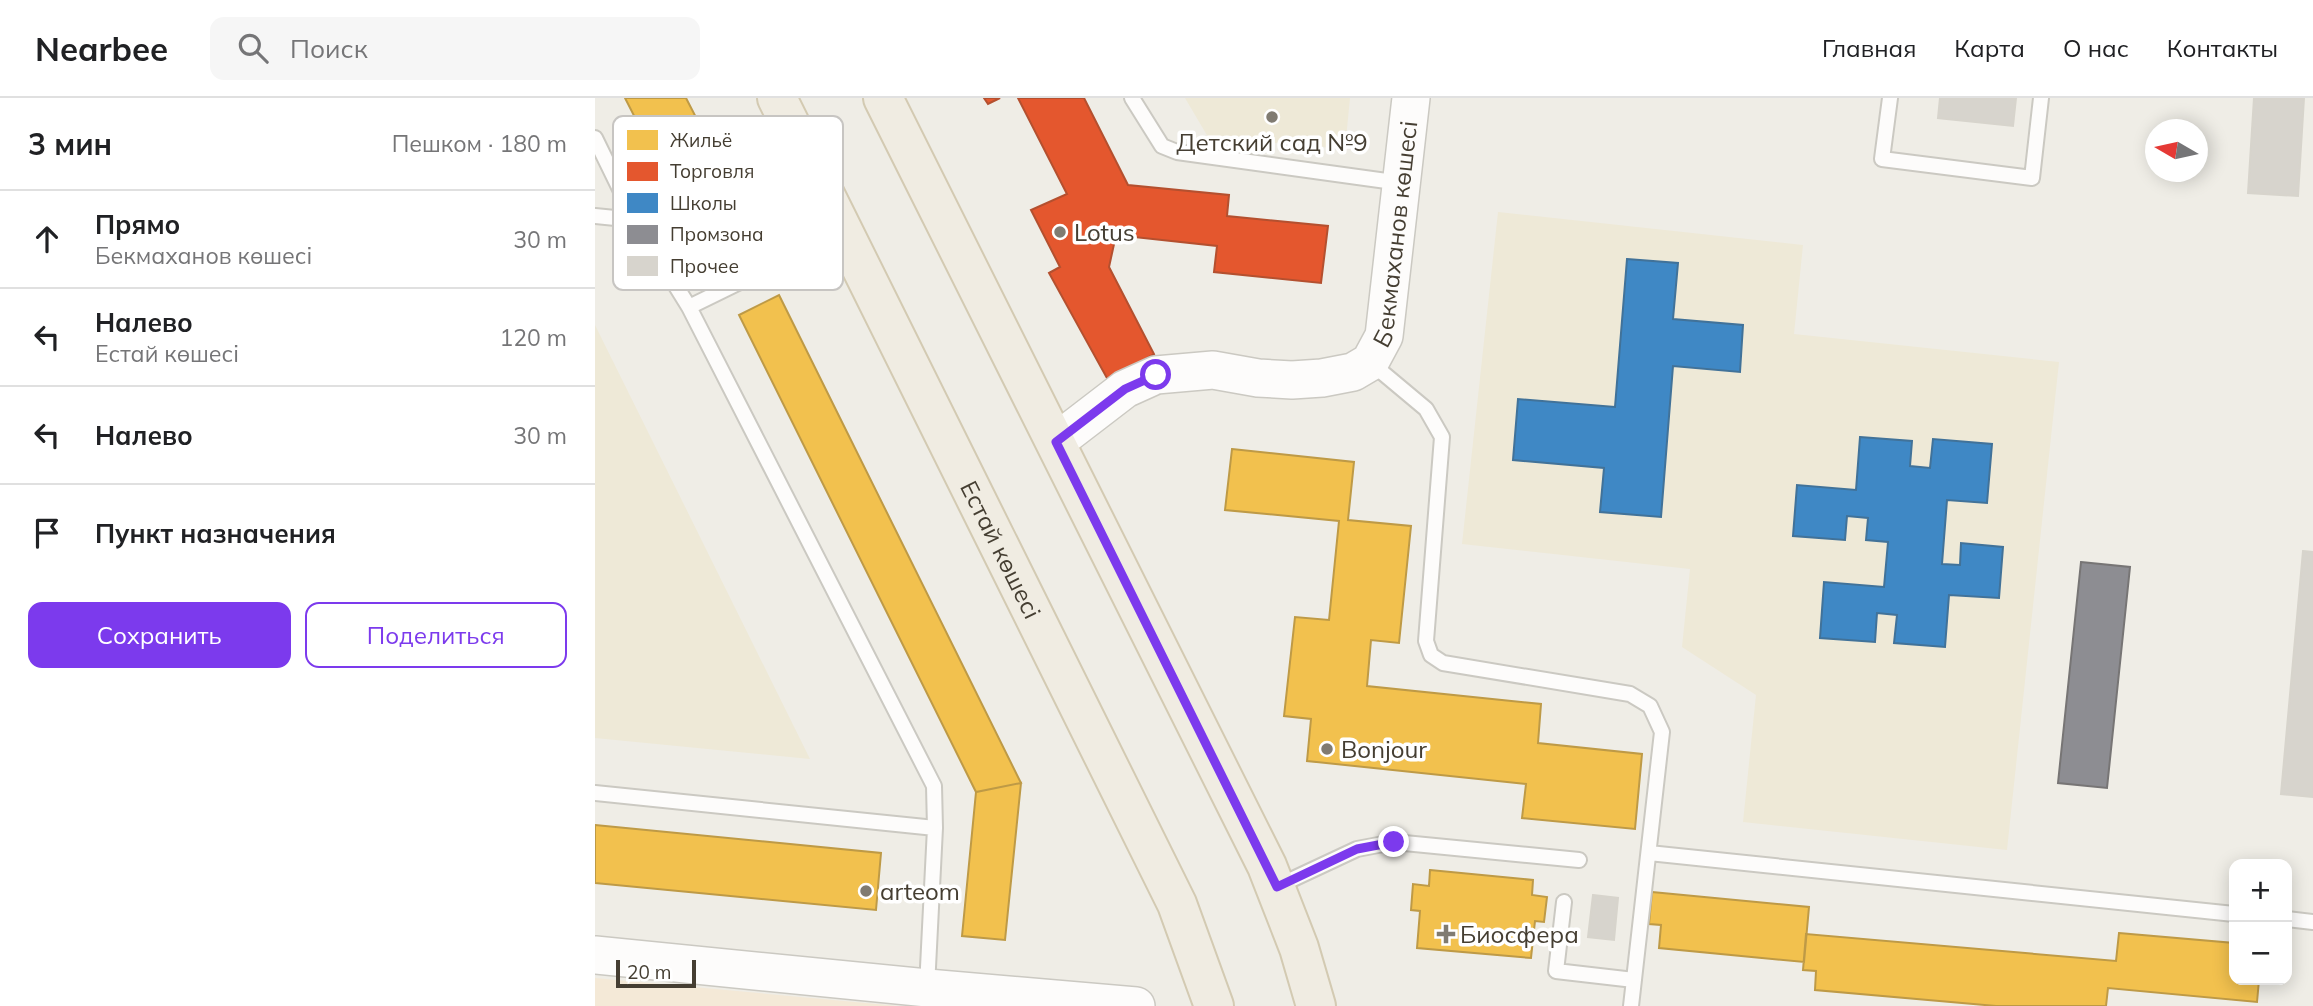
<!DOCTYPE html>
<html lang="ru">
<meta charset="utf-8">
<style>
:root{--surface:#fff;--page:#f6f6f6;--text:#202124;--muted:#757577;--line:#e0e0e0;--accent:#7c3aed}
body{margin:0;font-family:Mulish,sans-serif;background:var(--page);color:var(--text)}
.controls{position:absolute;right:21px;bottom:21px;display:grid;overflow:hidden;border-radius:14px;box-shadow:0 4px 18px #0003}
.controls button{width:63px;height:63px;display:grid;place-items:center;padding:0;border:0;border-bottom:2px solid var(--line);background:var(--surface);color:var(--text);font:35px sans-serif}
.compass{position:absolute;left:1550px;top:21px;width:63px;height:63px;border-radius:50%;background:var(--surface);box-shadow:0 4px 18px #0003;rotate:279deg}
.scale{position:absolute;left:21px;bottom:18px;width:80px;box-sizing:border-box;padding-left:7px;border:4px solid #453e32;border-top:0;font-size:19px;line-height:24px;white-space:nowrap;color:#453e32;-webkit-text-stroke:5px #fff;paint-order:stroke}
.stop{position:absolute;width:21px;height:21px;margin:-16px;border:5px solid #7c3aed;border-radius:50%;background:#fff}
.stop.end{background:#7c3aed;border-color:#fff;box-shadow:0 2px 7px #0008}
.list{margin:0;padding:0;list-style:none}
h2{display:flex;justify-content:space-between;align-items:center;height:91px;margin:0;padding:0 28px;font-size:30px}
h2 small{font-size:23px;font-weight:400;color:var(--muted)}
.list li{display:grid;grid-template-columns:46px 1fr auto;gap:21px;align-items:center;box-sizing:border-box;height:98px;padding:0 28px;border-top:2px solid var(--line)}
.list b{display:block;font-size:26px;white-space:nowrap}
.list p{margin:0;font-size:23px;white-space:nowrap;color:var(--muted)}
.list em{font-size:23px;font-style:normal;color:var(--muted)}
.actions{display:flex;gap:14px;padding:21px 28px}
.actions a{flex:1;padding:16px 0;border:2px solid var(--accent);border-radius:14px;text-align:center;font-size:24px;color:var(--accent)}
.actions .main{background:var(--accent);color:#fff}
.icon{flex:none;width:38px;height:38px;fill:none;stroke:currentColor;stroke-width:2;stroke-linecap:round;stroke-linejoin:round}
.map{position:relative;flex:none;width:1718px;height:908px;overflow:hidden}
header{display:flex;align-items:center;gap:42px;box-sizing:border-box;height:98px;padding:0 35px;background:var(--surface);border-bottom:2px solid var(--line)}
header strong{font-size:33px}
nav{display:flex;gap:38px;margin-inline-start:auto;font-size:24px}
.search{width:490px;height:63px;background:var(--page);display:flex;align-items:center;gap:18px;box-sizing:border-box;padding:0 24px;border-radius:14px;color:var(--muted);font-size:26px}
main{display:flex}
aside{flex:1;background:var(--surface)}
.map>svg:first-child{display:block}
</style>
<header>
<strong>Nearbee</strong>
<div class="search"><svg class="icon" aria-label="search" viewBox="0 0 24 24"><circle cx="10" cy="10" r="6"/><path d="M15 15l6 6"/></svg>Поиск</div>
<nav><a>Главная</a><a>Карта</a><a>О нас</a><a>Контакты</a></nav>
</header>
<main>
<aside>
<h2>3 мин<small>Пешком · 180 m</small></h2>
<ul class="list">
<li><svg class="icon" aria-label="ahead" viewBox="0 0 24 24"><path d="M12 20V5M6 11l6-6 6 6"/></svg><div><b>Прямо</b><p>Бекмаханов көшесі</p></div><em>30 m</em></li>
<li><svg class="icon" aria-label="left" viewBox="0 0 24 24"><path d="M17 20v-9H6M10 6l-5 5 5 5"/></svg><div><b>Налево</b><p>Естай көшесі</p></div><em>120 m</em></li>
<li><svg class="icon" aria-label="left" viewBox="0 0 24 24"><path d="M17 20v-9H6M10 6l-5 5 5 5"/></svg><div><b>Налево</b></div><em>30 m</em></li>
<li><svg class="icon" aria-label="arrive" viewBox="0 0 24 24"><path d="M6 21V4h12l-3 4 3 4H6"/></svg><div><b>Пункт назначения</b></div></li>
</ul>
<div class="actions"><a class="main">Сохранить</a><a>Поделиться</a></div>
</aside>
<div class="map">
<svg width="1718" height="908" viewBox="0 0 1718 908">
<rect width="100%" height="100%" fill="#efede6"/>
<path fill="#f4e9d7" d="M0,880L303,908H0Z"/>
<path fill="#eee9d7" d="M590,0H755L750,51L613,39Z
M903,114L1208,147L1199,236L1464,264L1412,752L1148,724L1161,597L1087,549L1095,471L867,446Z
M0,227L215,661L0,640Z"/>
<path fill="#f2c14e" stroke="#be9a46" stroke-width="2" d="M30,0H91L156,126L107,151Z
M184,197L426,685L381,694L144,217Z
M637,351L759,364L753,422L816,428L804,545L776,542L772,588L946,606L943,645L1047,656L1040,731L927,720L931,686L712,663L716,621L689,618L700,519L734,522L744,423L630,412Z
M426,685L410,842L367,838L381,694Z
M0,727L286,755L281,812L0,785Z
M835,772L938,782L937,797L952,799L949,824L940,823L936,860L822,850L825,813L816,812L818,786L834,788Z
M1057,794L1214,809L1209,864L1064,850L1066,827L1054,826Z
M1524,835L1639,845V882H1664L1662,904L1513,890L1511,908H1401L1220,892L1221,873L1208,872L1211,836L1521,863Z"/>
<path fill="#e4572e" stroke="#b4502f" stroke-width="2" d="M389,0H405L393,6Z
M423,0H489L533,87L634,97L632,118L733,128L726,185L619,174L622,148L521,137L514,169L559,256L513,282L454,175L465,169L436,112L472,96Z"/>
<path fill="#3f88c5" stroke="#417299" stroke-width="2" d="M1032,161L1083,165L1078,221L1148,227L1145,274L1078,268L1066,419L1005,414L1009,370L918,362L923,301L1020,309Z
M1265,339L1317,343L1315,368L1335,370L1338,341L1397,346L1392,405L1352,402L1347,466L1365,467L1366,445L1408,449L1404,500L1354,497L1350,549L1299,545L1302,517L1282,515L1280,544L1225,540L1229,484L1289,489L1293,444L1271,442L1273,420L1252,418L1250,442L1198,438L1202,387L1261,392Z"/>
<path fill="#8d8d92" stroke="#777575" stroke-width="2" d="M1486,464L1535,469L1512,690L1463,685Z"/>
<path fill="#d7d4cd" stroke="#d7d4cc" stroke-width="2" d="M1345,0H1421L1418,28L1343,20Z
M1659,0H1709L1703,98L1653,95Z
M1708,453L1718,454V699L1686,696Z
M998,797L1023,800L1019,842L993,839Z"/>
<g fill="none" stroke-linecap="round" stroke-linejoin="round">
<g stroke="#cbc9c2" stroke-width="18">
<path id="service" d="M537,0L567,48L582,54L806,85
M1295,0L1287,61L1437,80L1446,0
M0,40L40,122
M0,118L40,122L94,209L339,688L340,730L0,695
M94,209L247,134
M776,265L831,311L847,339L831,543L836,557L848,565L1035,596L1055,608L1067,634L1036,908
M1054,755L1639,816
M683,788L762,751L799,744L984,762
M969,804L961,873L1039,882
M1692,821L1718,824
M332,889L340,730"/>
</g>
<g stroke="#cbc9c2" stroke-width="40">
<g id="tertiary">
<path id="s1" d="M461,344L530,291L561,277L618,272L663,280L697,282L727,280L758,274L775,264L789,238L816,0"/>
<path d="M0,857L332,890L541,908"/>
</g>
</g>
<g stroke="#d3cab2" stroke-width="42">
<g id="primary">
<path id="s2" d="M182,0L582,806L619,908"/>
<path d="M288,0L672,768L704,850L721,908"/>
</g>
</g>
<use href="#service" stroke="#fdfcfb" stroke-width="14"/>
<use href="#tertiary" stroke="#fdfcfb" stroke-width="37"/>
<use href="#primary" stroke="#f0ece2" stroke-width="38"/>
</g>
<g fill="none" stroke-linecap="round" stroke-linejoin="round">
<path stroke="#7c3aed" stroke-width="9" d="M561,277L530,291L461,344L682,789L762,751L799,744"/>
</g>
<g fill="#807b71" stroke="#fff" stroke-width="2.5">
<circle cx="677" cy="19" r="7"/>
<circle cx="465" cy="134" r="7"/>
<circle cx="732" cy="651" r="7"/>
<circle cx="271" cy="793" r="7"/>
<path d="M847.5 825.5h7v7h7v7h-7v7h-7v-7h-7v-7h7z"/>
</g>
<g text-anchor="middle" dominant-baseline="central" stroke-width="7" stroke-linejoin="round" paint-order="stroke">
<g font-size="24" fill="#453e32" stroke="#fff" text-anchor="start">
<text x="677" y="44" text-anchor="middle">Детский сад №9</text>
<text x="479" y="134">Lotus</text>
<text x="746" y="651">Bonjour</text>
<text x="285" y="793">arteom</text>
<text x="865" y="836">Биосфера</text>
</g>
<g font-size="24" fill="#453e32" stroke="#fff">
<text stroke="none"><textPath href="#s1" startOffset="472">Бекмаханов көшесі</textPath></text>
<text stroke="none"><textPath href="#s2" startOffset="504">Естай көшесі</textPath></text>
</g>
</g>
<rect x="18" y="18" width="230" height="174" rx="10" fill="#fff" stroke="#c7c5c2" stroke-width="2"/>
<rect x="32" y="32" width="31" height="20" fill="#f2c14e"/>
<rect x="32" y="64" width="31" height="19" fill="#e4572e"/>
<rect x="32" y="95" width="31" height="20" fill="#3f88c5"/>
<rect x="32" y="127" width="31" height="19" fill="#8d8d92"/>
<rect x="32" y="158" width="31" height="20" fill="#d7d4cd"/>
<g font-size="19" fill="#453e32">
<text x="75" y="49">Жильё</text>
<text x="75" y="80">Торговля</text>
<text x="75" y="112">Школы</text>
<text x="75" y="143">Промзона</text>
<text x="75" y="175">Прочее</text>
</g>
</svg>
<div class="controls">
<button>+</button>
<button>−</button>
</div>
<svg class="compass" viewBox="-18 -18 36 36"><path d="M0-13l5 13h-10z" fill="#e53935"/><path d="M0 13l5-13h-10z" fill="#757577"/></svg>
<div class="scale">20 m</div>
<div class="stop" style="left:561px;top:277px"></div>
<div class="stop end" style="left:799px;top:744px"></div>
</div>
</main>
